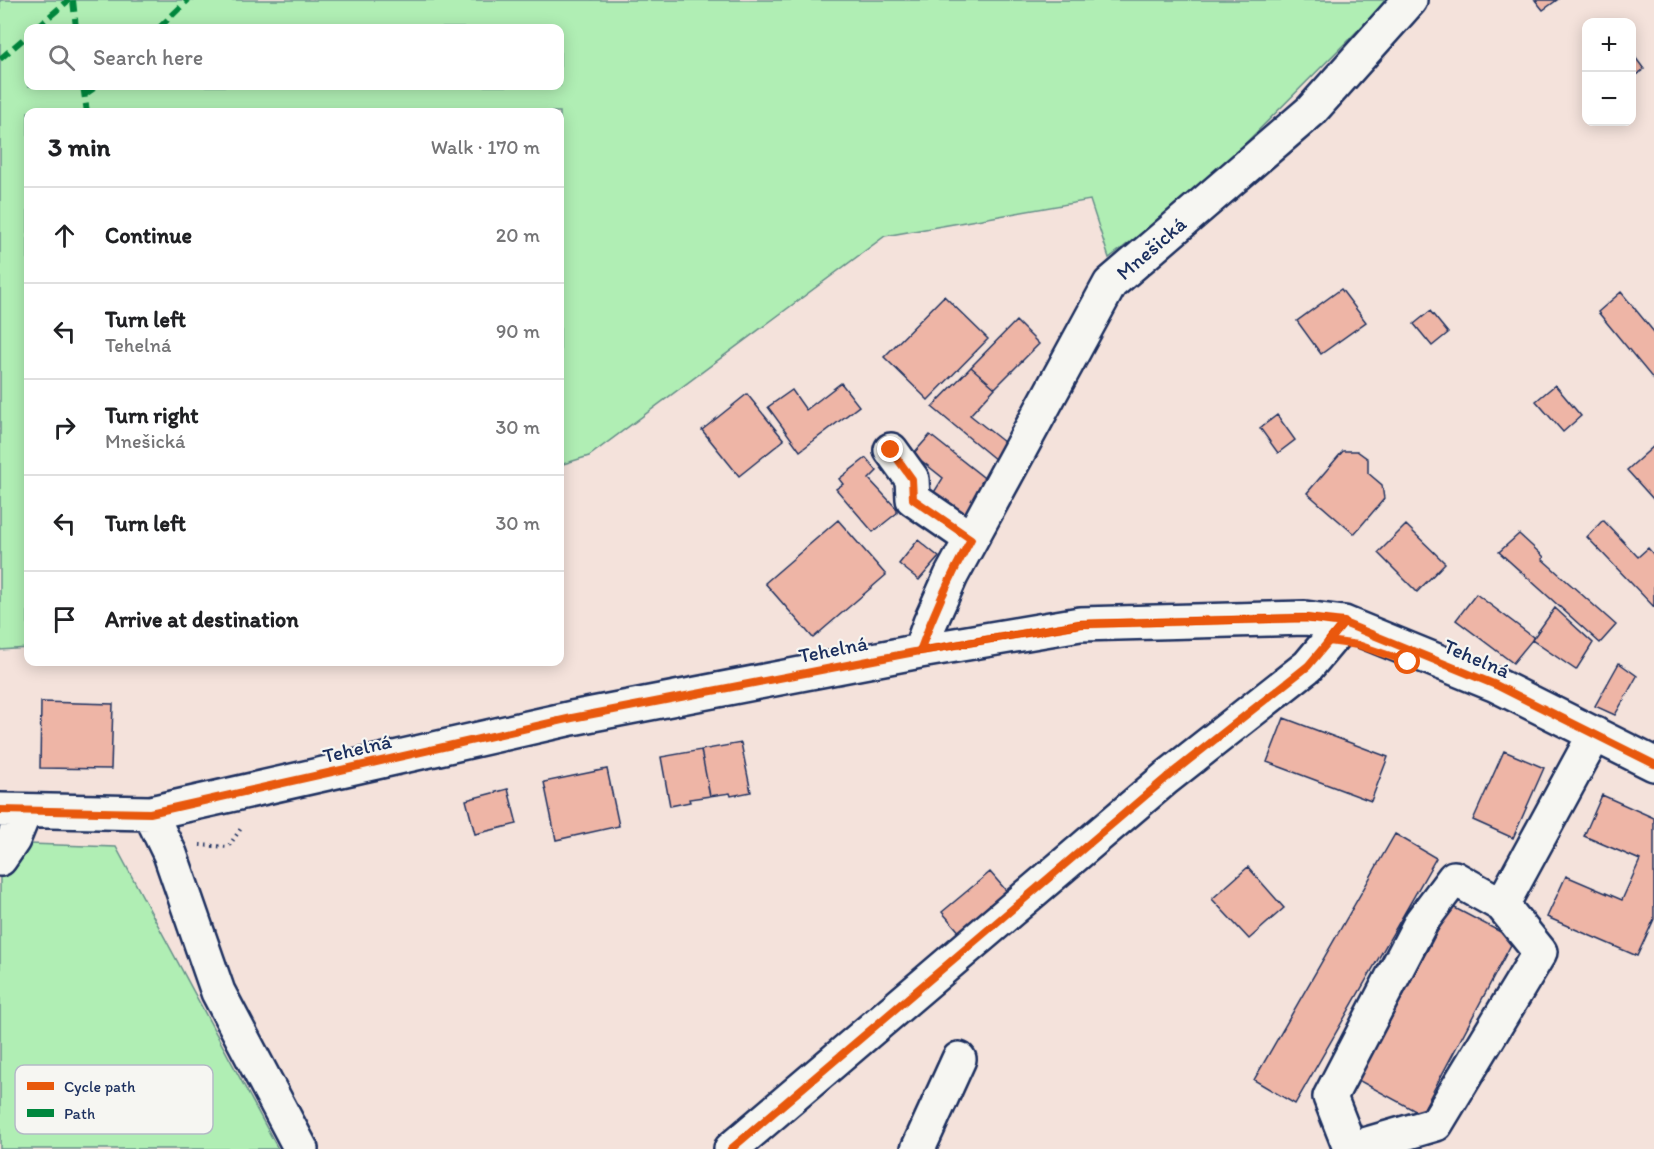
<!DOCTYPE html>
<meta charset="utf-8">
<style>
:root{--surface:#fff;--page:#f6f6f6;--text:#202124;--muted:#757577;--line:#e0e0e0}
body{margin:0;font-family:Itim,sans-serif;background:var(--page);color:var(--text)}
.controls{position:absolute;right:18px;top:18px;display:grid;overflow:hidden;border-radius:12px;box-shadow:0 3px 15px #0003}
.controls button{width:54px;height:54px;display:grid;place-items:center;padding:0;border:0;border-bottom:2px solid var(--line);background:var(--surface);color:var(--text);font:30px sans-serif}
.stop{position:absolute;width:18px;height:18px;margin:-14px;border:4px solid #ea580c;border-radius:50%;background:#fff}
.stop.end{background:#ea580c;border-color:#fff;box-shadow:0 2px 6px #0008}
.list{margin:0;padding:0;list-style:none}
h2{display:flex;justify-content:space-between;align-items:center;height:78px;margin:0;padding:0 24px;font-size:26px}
h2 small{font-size:20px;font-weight:400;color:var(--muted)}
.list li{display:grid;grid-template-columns:39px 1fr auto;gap:18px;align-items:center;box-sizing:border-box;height:96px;padding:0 24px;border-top:2px solid var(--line)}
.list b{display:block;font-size:22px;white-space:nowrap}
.list p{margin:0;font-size:20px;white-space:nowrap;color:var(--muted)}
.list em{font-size:20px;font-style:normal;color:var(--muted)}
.icon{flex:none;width:33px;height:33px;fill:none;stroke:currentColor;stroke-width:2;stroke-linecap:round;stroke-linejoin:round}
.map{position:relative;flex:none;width:1654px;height:1149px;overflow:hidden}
.search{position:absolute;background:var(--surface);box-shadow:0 3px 15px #0003;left:24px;top:24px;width:540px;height:66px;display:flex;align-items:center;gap:15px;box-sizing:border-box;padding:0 21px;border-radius:12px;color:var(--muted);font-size:22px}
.panel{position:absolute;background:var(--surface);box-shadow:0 3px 15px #0003;left:24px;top:108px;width:540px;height:558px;border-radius:12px}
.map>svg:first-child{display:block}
</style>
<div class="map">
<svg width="1654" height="1149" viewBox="0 0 1654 1149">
<rect width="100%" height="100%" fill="#f4e2db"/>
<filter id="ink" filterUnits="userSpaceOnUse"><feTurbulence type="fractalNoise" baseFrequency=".0167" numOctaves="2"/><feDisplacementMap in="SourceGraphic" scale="12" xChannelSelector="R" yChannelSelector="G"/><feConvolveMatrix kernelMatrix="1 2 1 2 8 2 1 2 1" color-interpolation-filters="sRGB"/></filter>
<g filter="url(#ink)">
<path fill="#b0eeb4" stroke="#668e89" stroke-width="1.5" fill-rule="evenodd" d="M0,0H1388L1202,187L1109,258L1090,200L885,236L589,456L560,465V112H28V648L0,650ZM28,28H560V86H28Z
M0,843L116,847L278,1149H0Z"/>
<path fill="#eeb5a6" stroke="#1b2f5e" stroke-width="1.5" d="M1535,0H1557L1543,10Z
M1632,53L1644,69L1632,78Z
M1341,289L1366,322L1321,354L1297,321Z
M1621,292L1654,332V380L1598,312Z
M944,296L988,339L928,400L884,357Z
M1430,311L1448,333L1432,346L1414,324Z
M1016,321L1039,344L995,388L971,367Z
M971,367L995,388L970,415L1014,450L1002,465L932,407Z
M841,383L859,406L800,451L768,407L792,390L806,410Z
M1555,385L1581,416L1563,432L1536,401Z
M747,394L784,440L739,476L702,430Z
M1277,415L1295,440L1278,453L1260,428Z
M930,435L988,481L959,523L928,502L943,478L913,454Z
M1654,446V500L1627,470Z
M1343,451H1357L1368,459V473L1382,485L1384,499L1354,534L1307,493Z
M866,458L877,471L869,479L897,509V513L873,532L836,489L843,484L839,479Z
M838,520L886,575L813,638L765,583Z
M1603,520L1638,557L1648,548L1654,555V607L1587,537Z
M1406,525L1445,563L1417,592L1378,553Z
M1519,534L1544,557L1542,559L1616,625L1600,643L1499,552Z
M918,540L939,557L919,580L899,564Z
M1476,594L1533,637L1532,640L1513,663L1456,620Z
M1555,608L1593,643L1576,670L1532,640Z
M1619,663L1637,676L1615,715L1595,706Z
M41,702L113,704L111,769L40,768Z
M1284,718L1388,757L1371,801L1267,762Z
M741,743L751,792L731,796L730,793L710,796L701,750Z
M701,750L710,796L689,799L690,802L670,806L661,757Z
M1504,751L1544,768L1513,838L1473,820Z
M607,769L619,826L556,840L544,782Z
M508,789L517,824L475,834L466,800Z
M1602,795L1654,818V919L1637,956L1547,917L1566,876L1622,900L1640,860L1584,836Z
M1395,834L1436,858L1295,1104L1254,1080Z
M1248,867L1284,908L1249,939L1212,899Z
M990,872L1010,895L962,935L942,912Z
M1451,906L1514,939L1421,1114L1358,1080Z"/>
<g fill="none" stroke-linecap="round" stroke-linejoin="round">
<g stroke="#1b2f5e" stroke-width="38">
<path id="minor" d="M891,450L912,479L913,499L971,539
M920,651L930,623L951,576L1110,284L1311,111L1410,0
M0,810L150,813L572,718L920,651L1080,624L1305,618L1344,623L1496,685L1654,764
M150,813L170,854L218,992L301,1149
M0,859L13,840L25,811
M1350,1148L1330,1097L1421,922L1454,878L1502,905
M731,1149L1166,778L1308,666L1344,623
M918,1149L959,1059
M1350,1149L1436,1124L1540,952L1502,905L1595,734"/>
</g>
<path stroke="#1b2f5e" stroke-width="4" stroke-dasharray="1.5 4.5" stroke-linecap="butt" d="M200,845L228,847L242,827"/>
<use href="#minor" stroke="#f6f6f2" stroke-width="33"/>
<path stroke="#00873e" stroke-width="6" stroke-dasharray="12 6" stroke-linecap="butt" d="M73,0L76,28
M36,28L69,0
M159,28L188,0
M0,59L28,35
M83,86L87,112
M84,95L97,86"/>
<g stroke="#f6f6f2" stroke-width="11">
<path id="cycleway" d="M0,810L150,813L572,718L920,651L1080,624L1305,618L1344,623L1496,685L1654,764
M731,1149L1166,778L1308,666L1344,623"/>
</g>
<use href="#cycleway" stroke="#e8590c" stroke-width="8"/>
</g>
</g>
<g fill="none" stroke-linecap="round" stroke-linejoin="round" filter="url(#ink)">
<path stroke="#ea580c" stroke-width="8" d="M891,450L912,479L913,499L971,539C951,575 934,611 920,651L1080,624L1305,618L1344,622L1329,641L1358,645L1408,662"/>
</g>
<g text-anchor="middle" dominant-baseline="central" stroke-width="4.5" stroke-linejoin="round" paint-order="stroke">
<g font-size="21" fill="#1b2f5e" stroke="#f6f6f2">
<text transform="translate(1151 248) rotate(-41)">Mnešická</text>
<text transform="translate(833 649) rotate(-11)">Tehelná</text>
<text transform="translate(1477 658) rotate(23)">Tehelná</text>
<text transform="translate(357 748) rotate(-13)">Tehelná</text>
</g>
</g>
<rect x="15" y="1065" width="198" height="69" rx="9" fill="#f6f6f2" stroke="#b4bac6" stroke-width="1.5"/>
<rect x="27" y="1082" width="27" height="8" fill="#e8590c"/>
<rect x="27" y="1109" width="27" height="8" fill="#00873e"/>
<g font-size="16" fill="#1b2f5e">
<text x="64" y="1092">Cycle path</text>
<text x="64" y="1119">Path</text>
</g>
</svg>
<div class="controls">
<button>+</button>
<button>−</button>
</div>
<div class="stop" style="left:1408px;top:662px"></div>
<div class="stop end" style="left:891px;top:450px"></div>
<div class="search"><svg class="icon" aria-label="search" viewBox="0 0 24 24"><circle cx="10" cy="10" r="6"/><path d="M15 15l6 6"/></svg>Search here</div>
<section class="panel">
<h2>3 min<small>Walk · 170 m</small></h2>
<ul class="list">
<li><svg class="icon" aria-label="ahead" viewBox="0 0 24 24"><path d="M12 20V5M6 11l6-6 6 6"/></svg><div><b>Continue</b></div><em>20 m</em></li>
<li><svg class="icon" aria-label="left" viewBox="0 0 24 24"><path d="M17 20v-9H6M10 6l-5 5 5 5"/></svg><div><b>Turn left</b><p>Tehelná</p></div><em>90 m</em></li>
<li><svg class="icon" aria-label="right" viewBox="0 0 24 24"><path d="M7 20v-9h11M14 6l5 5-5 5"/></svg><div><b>Turn right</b><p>Mnešická</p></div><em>30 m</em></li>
<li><svg class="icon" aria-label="left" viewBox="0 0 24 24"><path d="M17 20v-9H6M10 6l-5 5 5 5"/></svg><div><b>Turn left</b></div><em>30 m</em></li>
<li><svg class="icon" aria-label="arrive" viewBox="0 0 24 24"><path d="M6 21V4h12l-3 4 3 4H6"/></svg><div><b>Arrive at destination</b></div></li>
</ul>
</section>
</div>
